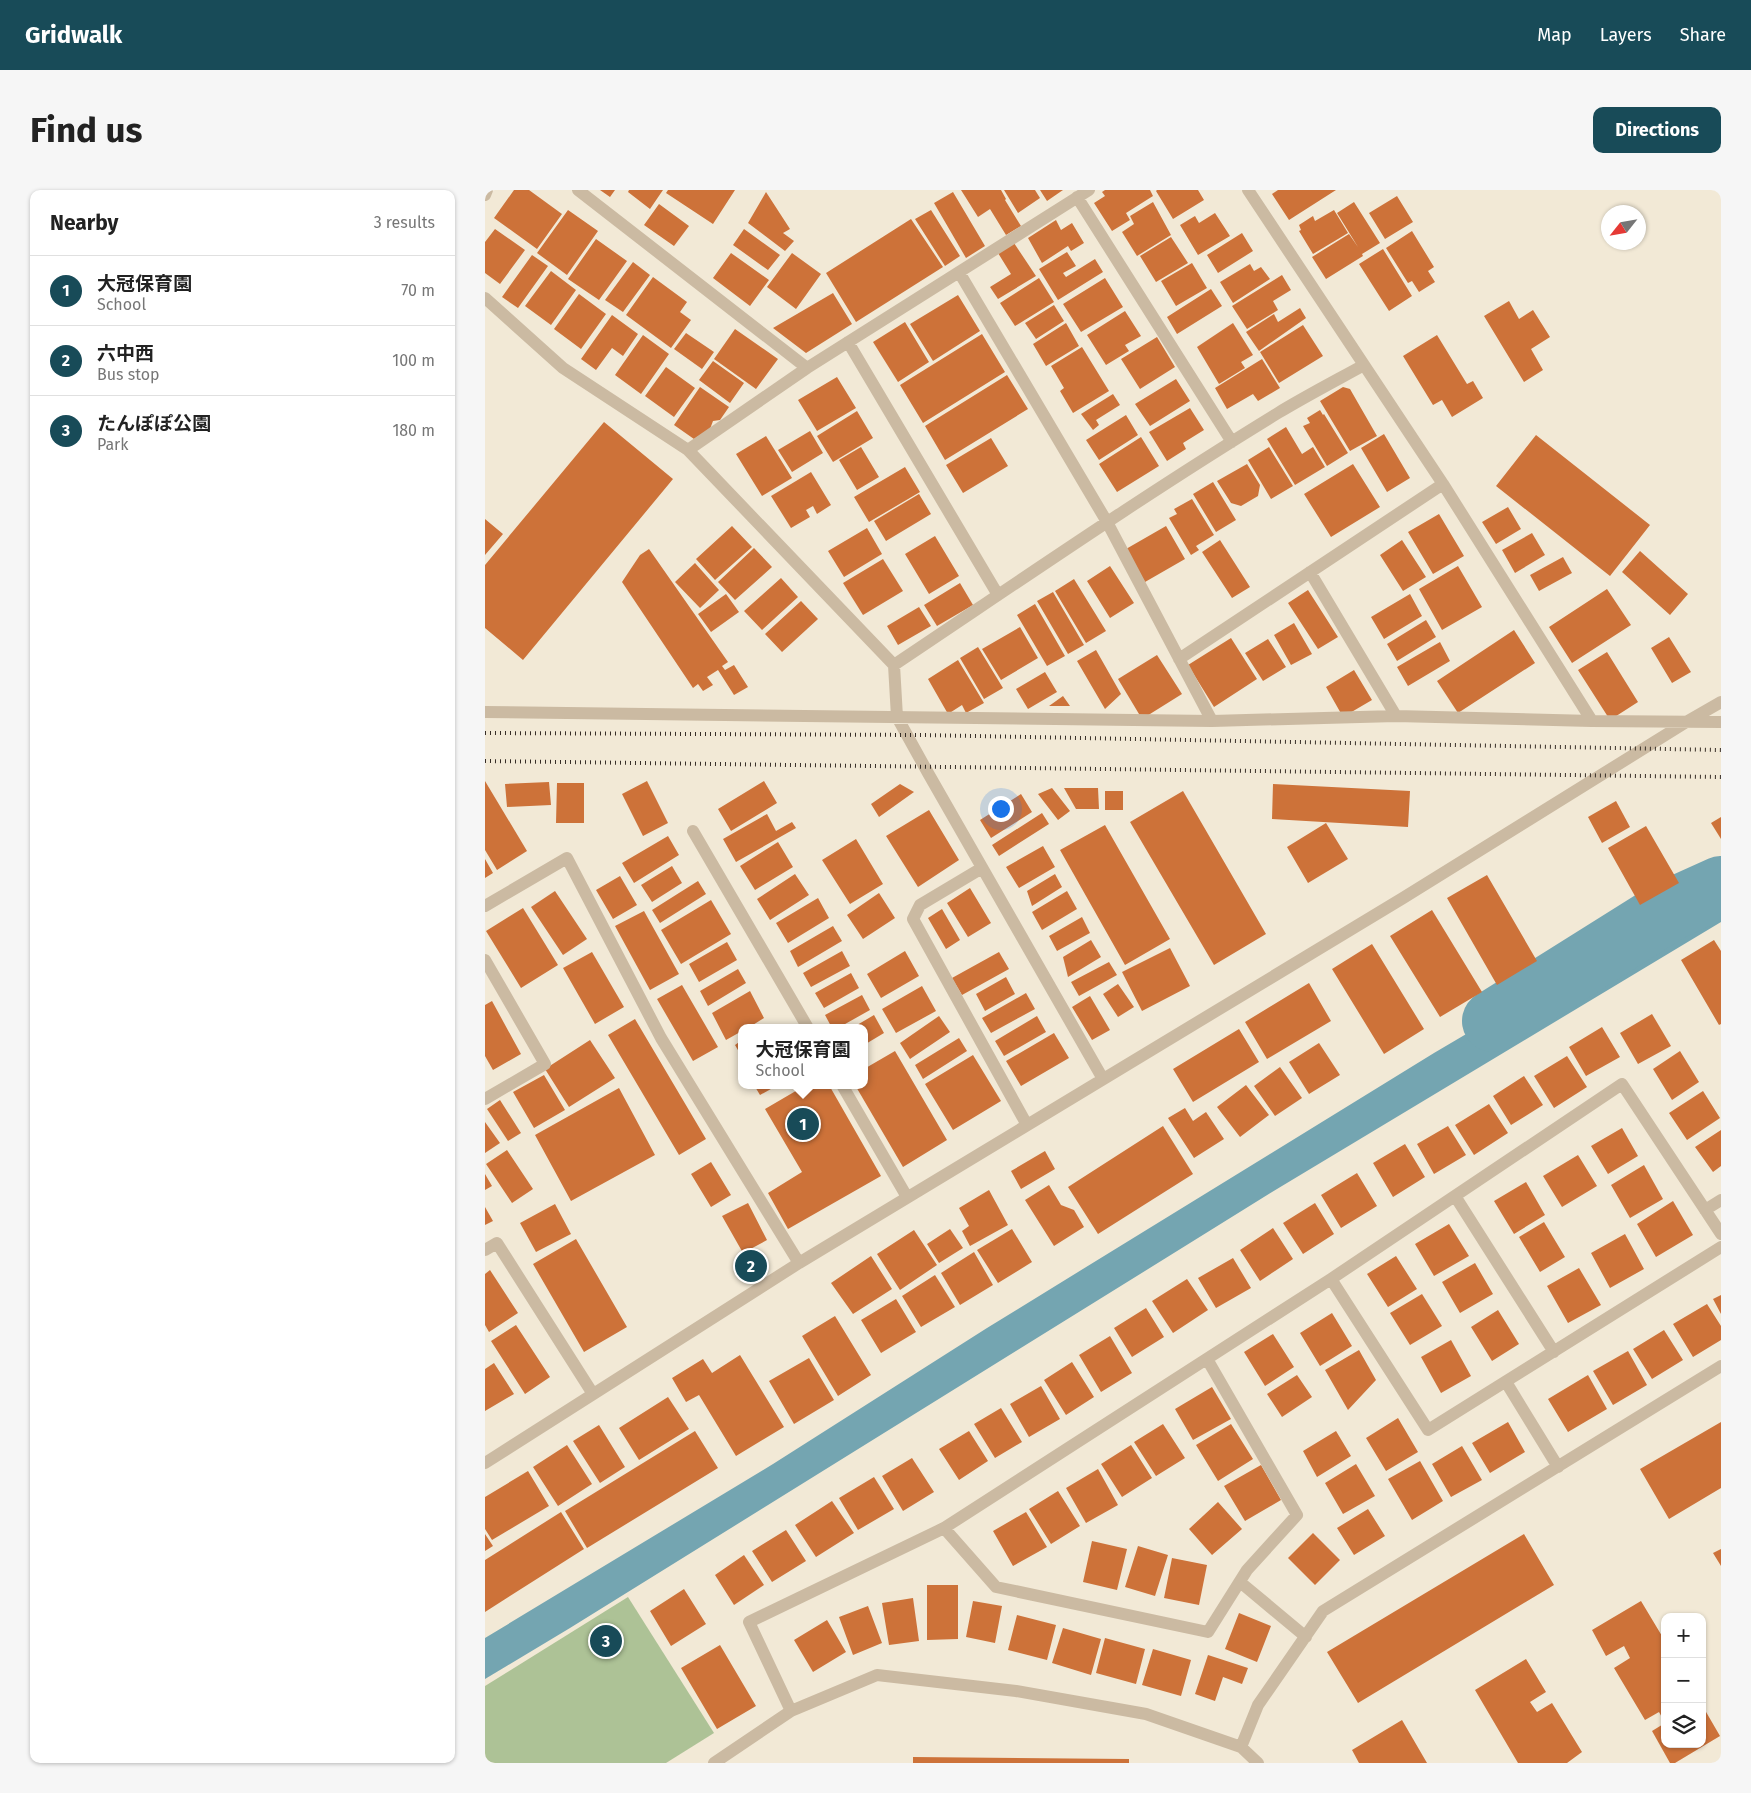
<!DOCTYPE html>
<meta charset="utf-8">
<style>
:root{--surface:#fff;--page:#f6f6f6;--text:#222;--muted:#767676;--line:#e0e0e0;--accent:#184b58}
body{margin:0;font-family:"Fira Sans","Noto Sans JP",sans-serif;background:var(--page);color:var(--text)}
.controls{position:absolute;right:15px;bottom:15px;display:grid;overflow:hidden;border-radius:10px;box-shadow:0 1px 4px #0004}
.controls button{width:45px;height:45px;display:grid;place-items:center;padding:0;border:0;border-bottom:1px solid var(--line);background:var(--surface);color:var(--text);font:25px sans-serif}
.compass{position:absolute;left:1116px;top:15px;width:45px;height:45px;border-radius:50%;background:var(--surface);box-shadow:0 1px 4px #0004;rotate:239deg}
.you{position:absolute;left:515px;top:618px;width:18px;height:18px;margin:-12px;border:4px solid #fff;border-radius:50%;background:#1a73e8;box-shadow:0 0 0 8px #1a73e833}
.badge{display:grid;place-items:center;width:32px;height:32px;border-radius:50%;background:var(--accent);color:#fff;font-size:16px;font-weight:700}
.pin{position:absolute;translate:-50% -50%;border:2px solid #fff;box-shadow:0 1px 5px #0006}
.popup{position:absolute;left:253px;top:834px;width:130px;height:65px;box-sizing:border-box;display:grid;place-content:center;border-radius:10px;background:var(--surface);filter:drop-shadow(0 1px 4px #0005);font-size:16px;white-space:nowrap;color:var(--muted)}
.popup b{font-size:19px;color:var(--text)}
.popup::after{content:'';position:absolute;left:50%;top:100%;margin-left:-10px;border:10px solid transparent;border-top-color:var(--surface)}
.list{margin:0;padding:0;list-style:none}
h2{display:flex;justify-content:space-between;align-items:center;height:65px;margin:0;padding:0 20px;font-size:21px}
h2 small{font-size:16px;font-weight:400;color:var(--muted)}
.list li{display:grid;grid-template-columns:32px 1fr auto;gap:15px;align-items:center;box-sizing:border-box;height:70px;padding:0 20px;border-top:1px solid var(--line)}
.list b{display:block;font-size:19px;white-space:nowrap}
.list p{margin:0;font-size:16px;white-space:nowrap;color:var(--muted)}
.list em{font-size:16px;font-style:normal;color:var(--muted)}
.icon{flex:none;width:28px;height:28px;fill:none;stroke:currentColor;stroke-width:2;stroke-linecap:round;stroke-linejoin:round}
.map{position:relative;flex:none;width:1236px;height:1573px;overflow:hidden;border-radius:10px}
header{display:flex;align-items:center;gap:30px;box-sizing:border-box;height:70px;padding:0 25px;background:var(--accent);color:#fff}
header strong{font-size:24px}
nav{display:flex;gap:28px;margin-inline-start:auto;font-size:18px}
.intro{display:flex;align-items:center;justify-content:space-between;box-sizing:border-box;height:120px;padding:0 30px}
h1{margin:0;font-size:35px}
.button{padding:12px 22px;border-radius:10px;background:var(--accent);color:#fff;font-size:18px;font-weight:700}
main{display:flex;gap:30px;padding:0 30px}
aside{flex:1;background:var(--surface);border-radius:10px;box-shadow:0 1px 4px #0004}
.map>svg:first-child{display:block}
</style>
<header>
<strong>Gridwalk</strong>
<nav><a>Map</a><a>Layers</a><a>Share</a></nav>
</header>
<div class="intro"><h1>Find us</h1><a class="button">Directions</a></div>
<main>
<aside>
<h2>Nearby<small>3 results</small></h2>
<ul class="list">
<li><span class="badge">1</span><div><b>大冠保育園</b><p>School</p></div><em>70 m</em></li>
<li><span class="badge">2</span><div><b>六中西</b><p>Bus stop</p></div><em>100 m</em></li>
<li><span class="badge">3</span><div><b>たんぽぽ公園</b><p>Park</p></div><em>180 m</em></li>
</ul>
</aside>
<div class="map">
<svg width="1236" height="1573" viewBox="0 0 1236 1573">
<rect width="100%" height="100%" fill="#f2e9d6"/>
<path fill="#adc296" d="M143,1407L229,1543L181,1573H0V1496Z"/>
<path fill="#74a5b1" d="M1236,694V732L792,999L85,1438L0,1489V1448L288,1274L502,1138L949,863Z"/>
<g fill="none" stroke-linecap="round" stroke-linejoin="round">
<path stroke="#74a5b1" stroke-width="62" d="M1008,831L1185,720L1236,697"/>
</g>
<path fill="#cd7239" d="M29,0H44L77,24L52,59L9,28Z
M115,0H130L125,7Z
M144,0H178L165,19L143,2Z
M183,0H250L228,34L181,3Z
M476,0H516L521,9L520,10L536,36L521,45L505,19L493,27Z
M519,0H550L555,8L533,23Z
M555,0H578L562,11Z
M620,0H665L668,6L641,23L645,30L627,41L609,13L620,6L617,2Z
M672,0H713L719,10L688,29L671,1Z
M793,0H851L804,30L787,4Z
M281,2L305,39L298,43L309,51L300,61L263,33Z
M468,2L500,56L481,68L449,13Z
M912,6L928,32L900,49L884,23Z
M668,12L686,45L652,66L637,42L649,34L645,26Z
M869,12L895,53L877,64L878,66L841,89L827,67L864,44L873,57L852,23Z
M174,14L204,36L189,56L159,35Z
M83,20L113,41L82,85L52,63Z
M446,20L475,66L460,76L430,29Z
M849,20L863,43L828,64L814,41L816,40L814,35L828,26L830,31Z
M730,23L745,46L713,65L695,35L710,26L714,33Z
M426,29L458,77L371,132L341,83Z
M571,30L576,40L587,33L599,53L586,61L583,56L557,73L543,48Z
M10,39L40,60L15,94L0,83V52Z
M259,39L295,65L283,80L248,55Z
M927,41L949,77L943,81L950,92L934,102L927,91L923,93L901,58Z
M757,43L768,61L733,83L722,65Z
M686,47L703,73L671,92L655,66Z
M111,49L142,71L114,110L83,89Z
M529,53L551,86L513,109L505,97L526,84L513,63Z
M898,59L927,106L904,121L874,74Z
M582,62L591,76L578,83L581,87L610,69L618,82L573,110L554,79Z
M246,63L284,90L265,116L228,88Z
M307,63L336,84L311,119L282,97Z
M47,65L63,76L33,118L17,107Z
M148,72L165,85L138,122L120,110Z
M707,73L722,98L691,116L676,91Z
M765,74L769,81L776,77L785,89L748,113L735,92Z
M66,81L91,100L66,135L40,116Z
M797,85L806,100L788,111L793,120L762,139L747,116Z
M168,87L202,112L195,122L206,130L186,158L141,125Z
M554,88L569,112L530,136L515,113Z
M620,88L638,117L596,142L578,114Z
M726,99L737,116L692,144L682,127Z
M348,103L367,134L321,163L288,138Z
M94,104L121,124L96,159L69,139Z
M473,105L495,141L448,171L425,134Z
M1024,111L1034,129L1048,120L1065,147L1046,159L1058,180L1039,192L999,126Z
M569,115L579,131L551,149L540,133Z
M815,118L821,128L774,161L761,142L789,124L793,132Z
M640,121L656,146L640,155L644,161L621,175L602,145Z
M127,125L153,144L138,166L127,158L111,180L96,169Z
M420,132L444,172L413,192L388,152Z
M581,133L594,156L561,176L548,154Z
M748,133L768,165L756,172L760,178L734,194L712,157Z
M818,135L838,166L794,193L775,162Z
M250,139L293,169L271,199L229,169Z
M201,143L229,162L217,179L189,159Z
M497,144L520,182L438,233L415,195Z
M158,145L184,164L156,204L130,185Z
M952,145L982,194L988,191L998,208L967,227L957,210L948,215L918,166Z
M672,147L690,177L655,199L636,169Z
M597,157L624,201L588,223L575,201L579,198L566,176Z
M777,169L795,198L773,211L768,204L742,219L730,198Z
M228,171L259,193L245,213L214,190Z
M181,177L210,198L189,227L160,206Z
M522,185L543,219L460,270L440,236Z
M352,187L371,218L332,241L313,210Z
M691,189L705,211L665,236L650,214Z
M215,197L244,217L235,230L228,231L225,239L209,249L189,235Z
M858,197L865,199L892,246L865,261L835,211Z
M628,204L635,215L611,230L614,235L608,240L596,224Z
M705,218L719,240L698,253L701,259L682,271L664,242Z
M835,220L838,225L839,224L863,263L842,276L818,236L825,233L822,228Z
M372,221L388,248L348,272L332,246Z
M641,225L653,245L614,270L601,250Z
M119,232L188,289L38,470L0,438V375Z
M801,237L817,264L828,257L840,277L810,295L782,249Z
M325,241L338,263L307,282L293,260Z
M899,244L925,288L902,302L876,258Z
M1051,245L1165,335L1125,386L1011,296Z
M281,246L307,288L277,306L251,264Z
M656,247L674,276L632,302L614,274Z
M506,248L523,276L478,303L461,275Z
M376,257L394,287L372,300L354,270Z
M784,257L808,296L786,309L763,270Z
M762,274L775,295L773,306L756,316L746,313L732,291Z
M868,274L895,317L846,347L819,304Z
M420,277L435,302L384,332L369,307Z
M326,282L346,315L332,324L328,316L321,320L325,327L306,338L286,306Z
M728,292L751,330L731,342L708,304Z
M434,304L446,324L401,351L389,331Z
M707,309L729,345L711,356L714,360L706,365L684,328L692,324L689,319Z
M1023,317L1036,339L1011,354L997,332Z
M954,324L979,366L948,384L923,342Z
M0,329L18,344L0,365Z
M247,336L267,357L230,390L211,369Z
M681,336L700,369L660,392L641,359Z
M382,338L397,364L359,387L343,361Z
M1047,343L1060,365L1030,383L1017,360Z
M450,346L474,386L444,404L420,364Z
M735,350L765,397L747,408L717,362Z
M917,350L941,387L918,401L895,365Z
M269,358L287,377L250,410L233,392Z
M164,359L243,472L237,476L240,480L249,475L263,497L249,505L233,480L222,487L228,495L218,501L213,494L208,498L137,392L155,365Z
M1155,361L1203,404L1185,425L1137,382Z
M1078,367L1087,383L1054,401L1045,385Z
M398,369L418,401L378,425L358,393Z
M210,373L234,400L215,418L190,392Z
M625,376L649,413L625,428L602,391Z
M973,376L997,417L957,440L934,399Z
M296,388L313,407L277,440L259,421Z
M589,389L621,441L601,453L570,401Z
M475,393L488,415L452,436L439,415Z
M1122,399L1146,435L1087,473L1064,437Z
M823,400L853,447L833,459L803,413Z
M568,402L599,455L583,464L552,411Z
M241,404L254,422L226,442L213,424Z
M925,404L937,426L899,449L886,427Z
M316,411L333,429L297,462L280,444Z
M550,414L580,466L562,476L532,425Z
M434,417L446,436L413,455L402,436Z
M941,430L951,447L912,471L902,454Z
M809,433L827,464L806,475L789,445Z
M535,437L553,468L516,490L497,459Z
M1029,440L1050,473L973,523L952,491Z
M1184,447L1206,482L1187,493L1166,458Z
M746,448L772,489L729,517L703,475Z
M783,449L801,477L778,491L760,463Z
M955,452L965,471L923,496L912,477Z
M493,457L518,498L499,509L475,468Z
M611,460L636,504L620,519L592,471Z
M1122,462L1153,512L1125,530L1093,480Z
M672,465L697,504L657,529L633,489Z
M473,470L499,513L481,523L477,515L463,524L443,489Z
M869,480L887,510L858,527L841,497Z
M560,482L572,502L543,519L531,499Z
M578,506L585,516H564Z
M0,591L42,661L12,680L0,660Z
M162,591L183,633L158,646L137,604Z
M279,591L292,613L246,641L233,619Z
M64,592L66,615L22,617L20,594Z
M72,593H99V633H71Z
M415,594L429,602L394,627L386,614Z
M788,594L925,601L923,637L787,629Z
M567,598L585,621L573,630L553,604Z
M579,598H613L614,619H591Z
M620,601H638V620H620Z
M698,601L781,744L729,775L645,632Z
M536,604L547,622L506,648L495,630Z
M1131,611L1145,637L1117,653L1103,627Z
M444,620L474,670L433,697L401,646Z
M557,623L564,634L514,666L507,655Z
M282,624L291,641L307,632L311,638L251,672L238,649Z
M1236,627V649L1226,633Z
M841,633L863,669L823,693L802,657Z
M620,635L685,749L640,775L575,660Z
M1161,636L1194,693L1155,715L1123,658Z
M183,646L194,665L149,693L137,673Z
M371,649L398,694L365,714L337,670Z
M293,652L308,677L270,700L255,676Z
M558,656L570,677L534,698L521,677Z
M0,669L8,683L0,688Z
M187,676L197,693L167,712L156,695Z
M310,684L324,705L285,730L272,709Z
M570,684L577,697L547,716L542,701Z
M1002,685L1052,771L1012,795L962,708Z
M135,686L152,715L128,729L111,700Z
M213,691L221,704L175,733L167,720Z
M485,698L506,733L483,747L462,713Z
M70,701L102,749L78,765L46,717Z
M582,701L592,719L557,740L547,722Z
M394,703L410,728L378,749L362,725Z
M333,708L344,728L303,753L291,733Z
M226,710L246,744L196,774L176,740Z
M38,718L73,775L36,798L1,741Z
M457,719L475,750L461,759L443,728Z
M947,720L997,802L955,827L905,746Z
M159,721L194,784L165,800L130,736Z
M597,727L605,743L572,761L564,746Z
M348,736L357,751L313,777L305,761Z
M606,750L616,767L583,787L578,767Z
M1229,750L1236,761V834L1234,835L1196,770Z
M242,752L252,770L214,792L204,774Z
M887,754L939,839L899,864L847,779Z
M685,758L705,796L657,821L637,782Z
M357,761L365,776L326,797L318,783Z
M420,761L434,786L396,808L382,784Z
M107,762L139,817L110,834L78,778Z
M514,762L524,779L477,805L467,788Z
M624,772L632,785L594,806L586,792Z
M253,779L261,793L223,816L215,801Z
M366,783L374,798L339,818L330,803Z
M521,787L530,804L500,821L491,804Z
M824,793L846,831L782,869L760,832Z
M633,794L649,817L633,827L618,804Z
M197,795L233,857L208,871L172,809Z
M437,796L451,821L411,843L397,819Z
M265,801L279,828L263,838H257V841L241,850L227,823Z
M541,803L550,819L506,843L497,828Z
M377,805L385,820L353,838H347L340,825Z
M605,806L625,840L607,850L587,817Z
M7,811L36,864L8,880L0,866V815Z
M1167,824L1186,856L1153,874L1135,843Z
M389,825L399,843L379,855V838H367Z
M454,826L465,842L425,869L415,853Z
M552,826L561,842L519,866L510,851Z
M150,829L221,949L194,965L123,845Z
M1117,837L1135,867L1101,886L1084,857Z
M754,839L774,872L708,912L688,879Z
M569,843L584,868L536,896L521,871Z
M474,848L482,861L438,889L430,875Z
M105,850L130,888L84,917L60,879Z
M257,850V867L250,855Z
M834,853L855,885L824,904L804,872Z
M410,861L462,950L418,977L370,895H379V879Z
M1195,861L1214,892L1187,910L1168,879Z
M488,865L516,911L468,940L440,894Z
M1082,866L1102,897L1069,918L1049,886Z
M795,877L817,908L790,926L769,896Z
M59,885L80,920L49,938L28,902Z
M1039,886L1058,915L1026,935L1008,906Z
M269,895H293L275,905Z
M321,895H344L396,986L303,1039L283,1003L317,982L280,919Z
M761,895L784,925L755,947L732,917Z
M134,898L170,965L86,1011L50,945Z
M1218,901L1235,928L1202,950L1184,923Z
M15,910L36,943L23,951L2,919Z
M1004,914L1023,943L989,965L970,935Z
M700,918L708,931L721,922L739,949L709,968L683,928Z
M0,932L15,953L0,963Z
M678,936L708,984L613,1044L583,997Z
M963,936L981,965L949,984L932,954Z
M1137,938L1153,966L1123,984L1106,956Z
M1236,940V976L1228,982L1210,957Z
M920,954L940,987L908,1007L888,973Z
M22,960L48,999L27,1013L1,974Z
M560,961L570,979L536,999L526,981Z
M1093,965L1112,996L1077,1017L1058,986Z
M226,972L246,1005L226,1017L206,984Z
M1159,975L1178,1009L1145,1028L1126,995Z
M872,983L892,1016L856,1038L836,1005Z
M0,984L7,996L0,1000Z
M1041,992L1060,1025L1029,1044L1009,1011Z
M564,995L576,1015L589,1020L599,1037L569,1056L540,1010Z
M504,1000L523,1035L485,1056L477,1041L484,1036L474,1018Z
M1188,1011L1208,1045L1171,1067L1152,1034Z
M263,1013L282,1050L258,1063L237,1026Z
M830,1013L849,1044L818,1064L798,1033Z
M70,1014L86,1044L51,1062L35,1033Z
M0,1017L8,1031L0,1035Z
M1059,1032L1080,1067L1055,1082L1034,1047Z
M964,1034L984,1066L949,1086L930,1054Z
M788,1038L808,1069L775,1091L755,1060Z
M465,1039L478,1058L454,1073L442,1054Z
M527,1039L547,1072L513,1093L492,1060Z
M429,1040L452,1075L415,1100L392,1064Z
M1140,1044L1159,1079L1125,1098L1106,1063Z
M91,1049L142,1137L99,1162L48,1074Z
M489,1062L508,1095L475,1115L456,1083Z
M386,1066L407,1099L368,1124L346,1093Z
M911,1066L932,1099L903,1117L882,1084Z
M748,1068L766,1098L731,1118L713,1088Z
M990,1073L1008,1104L975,1123L957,1092Z
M1094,1078L1116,1115L1083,1133L1062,1096Z
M5,1080L33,1123L4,1142L0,1135V1084Z
M450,1085L470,1117L436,1137L417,1106Z
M702,1089L723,1120L688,1143L667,1111Z
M937,1104L957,1136L925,1155L905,1123Z
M1236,1105V1124L1228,1109Z
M411,1109L431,1142L396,1163L376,1130Z
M1222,1114L1236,1136V1150L1208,1167L1188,1134Z
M661,1118L679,1147L647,1167L629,1138Z
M1013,1120L1034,1154L1007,1171L986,1137Z
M847,1123L867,1156L835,1176L815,1143Z
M350,1126L386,1185L353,1206L317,1146Z
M31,1135L65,1187L40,1204L6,1151Z
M1179,1140L1198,1170L1167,1189L1148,1159Z
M788,1144L809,1177L780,1196L759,1162Z
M625,1146L647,1183L616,1202L594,1165Z
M966,1150L986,1186L956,1203L936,1167Z
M874,1160L891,1190L863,1220L840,1180Z
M1143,1161L1162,1195L1128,1215L1108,1181Z
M255,1165L299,1237L251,1266L214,1205L201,1212L187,1188L218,1169L227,1183Z
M324,1168L349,1210L309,1234L284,1191Z
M587,1172L609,1207L581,1225L559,1190Z
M9,1173L29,1204L0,1221V1179Z
M812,1185L827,1207L797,1227L782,1204Z
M1103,1185L1122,1219L1083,1242L1063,1209Z
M556,1196L575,1229L544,1247L525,1214Z
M727,1197L746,1229L708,1250L690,1219Z
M183,1207L204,1239L154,1270L134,1238Z
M516,1218L537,1252L510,1268L489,1234Z
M913,1228L933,1262L901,1281L881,1248Z
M1023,1232L1040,1262L1005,1283L987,1253Z
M1236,1232V1298L1184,1329L1155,1279Z
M678,1234L700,1268L671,1286L649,1252Z
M746,1234L768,1269L733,1291L711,1255Z
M114,1235L140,1277L115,1293L88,1251Z
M210,1241L233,1278L102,1358L80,1321Z
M484,1241L503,1271L474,1290L454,1259Z
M851,1241L866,1266L832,1287L818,1261Z
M82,1255L107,1294L73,1316L48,1277Z
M646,1255L667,1288L637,1307L616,1274Z
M977,1256L997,1290L966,1307L947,1274Z
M427,1268L449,1302L418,1321L397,1286Z
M935,1271L958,1311L927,1330L903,1289Z
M871,1274L890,1306L858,1324L840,1293Z
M776,1275L796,1310L760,1331L739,1296Z
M613,1279L633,1315L601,1333L581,1298Z
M43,1281L64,1316L7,1350L0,1339V1307Z
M389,1287L409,1319L373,1340L354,1308Z
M573,1301L595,1336L566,1354L544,1319Z
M347,1311L369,1343L331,1367L310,1335Z
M733,1312L757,1339L727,1365L704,1339Z
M883,1319L900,1346L869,1365L852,1338Z
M76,1322L99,1359L0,1422V1370Z
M541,1322L562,1357L528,1376L508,1341Z
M301,1340L321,1371L287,1392L267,1361Z
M828,1343L855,1370L830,1395L803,1368Z
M0,1344L8,1356L0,1361Z
M1039,1344L1069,1395L873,1513L842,1462Z
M607,1351L642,1359L632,1400L598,1392Z
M653,1356L683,1365L670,1406L640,1397Z
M1236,1359V1376L1228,1363Z
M259,1365L279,1395L249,1415L230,1385Z
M687,1368L722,1375L714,1415L679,1408Z
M442,1395H473V1449L442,1450Z
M199,1399L221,1434L186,1456L165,1421Z
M428,1408L434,1451L404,1455L397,1413Z
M488,1411L517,1416L510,1453L481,1447Z
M1156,1411L1180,1451V1533L1174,1522L1160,1530L1129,1478L1145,1468L1139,1456L1121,1466L1107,1440Z
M383,1416L397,1453L368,1465L354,1427Z
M754,1423L786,1436L772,1472L740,1459Z
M532,1425L571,1435L562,1470L523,1460Z
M342,1430L361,1462L328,1482L309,1450Z
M578,1438L616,1449L606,1485L567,1473Z
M620,1448L660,1459L651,1494L611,1483Z
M235,1455L271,1516L232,1539L196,1478Z
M668,1459L706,1470L696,1506L657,1495Z
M723,1465L763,1478L757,1494L738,1487L730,1511L710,1504Z
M1041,1469L1061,1502L1045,1512L1052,1522L1067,1513L1097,1562L1082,1573H1033L990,1500Z
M1217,1515L1235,1546L1190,1573H1185L1167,1541L1180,1533V1554H1217Z
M917,1530L942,1573H874L867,1560Z
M428,1567L644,1569V1573H428Z"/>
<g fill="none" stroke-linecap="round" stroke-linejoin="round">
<path stroke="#cbbaa2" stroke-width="12" d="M93,0L322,178L604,0
M763,0L958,294L1107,531
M0,5L2,0
M592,7L747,252
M474,82L622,332L727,531
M0,108L78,178L203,260L409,475
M363,152L513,405
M203,260L322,178
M825,382L911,526
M694,469L958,294
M0,522L727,531L911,526L1107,531L1236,532
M208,641L323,838
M497,678L435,715L428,729L542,935
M0,716L82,668L176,848L314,1073
M0,770L60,874L0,909
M618,889L443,583L412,527L409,475C536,390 662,303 793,223C821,206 850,191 879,175
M357,895L422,1007
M970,1006L1069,1162
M1220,1020L1236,1010
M0,1060L12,1053L108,1204
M846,1089L943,1240L1236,1057
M1021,1192L1073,1277
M0,1273L314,1073L918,708L1203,531L1236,512
M459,1338L511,1397L723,1442L762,1380L812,1325L722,1169
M755,1392L821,1447
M306,1521L264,1432L459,1338L846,1089L1137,894L1236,1044
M756,1557L773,1515L838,1421L1236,1176
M229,1573L306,1521L392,1485L531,1501L661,1524L756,1557L773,1573"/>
<path stroke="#352c25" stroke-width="4" stroke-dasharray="1 4" stroke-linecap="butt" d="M0,543L436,545L1236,560
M0,571L1236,587"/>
</g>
</svg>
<div class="controls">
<button>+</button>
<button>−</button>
<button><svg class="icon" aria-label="layers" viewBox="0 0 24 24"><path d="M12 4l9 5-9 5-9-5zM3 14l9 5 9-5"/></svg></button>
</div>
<svg class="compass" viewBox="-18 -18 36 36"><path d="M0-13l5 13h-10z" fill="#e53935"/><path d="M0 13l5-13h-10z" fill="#767676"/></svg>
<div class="you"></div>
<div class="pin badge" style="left:318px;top:934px">1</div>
<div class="popup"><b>大冠保育園</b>School</div>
<div class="pin badge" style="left:266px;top:1076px">2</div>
<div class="pin badge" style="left:121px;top:1451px">3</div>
</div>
</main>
